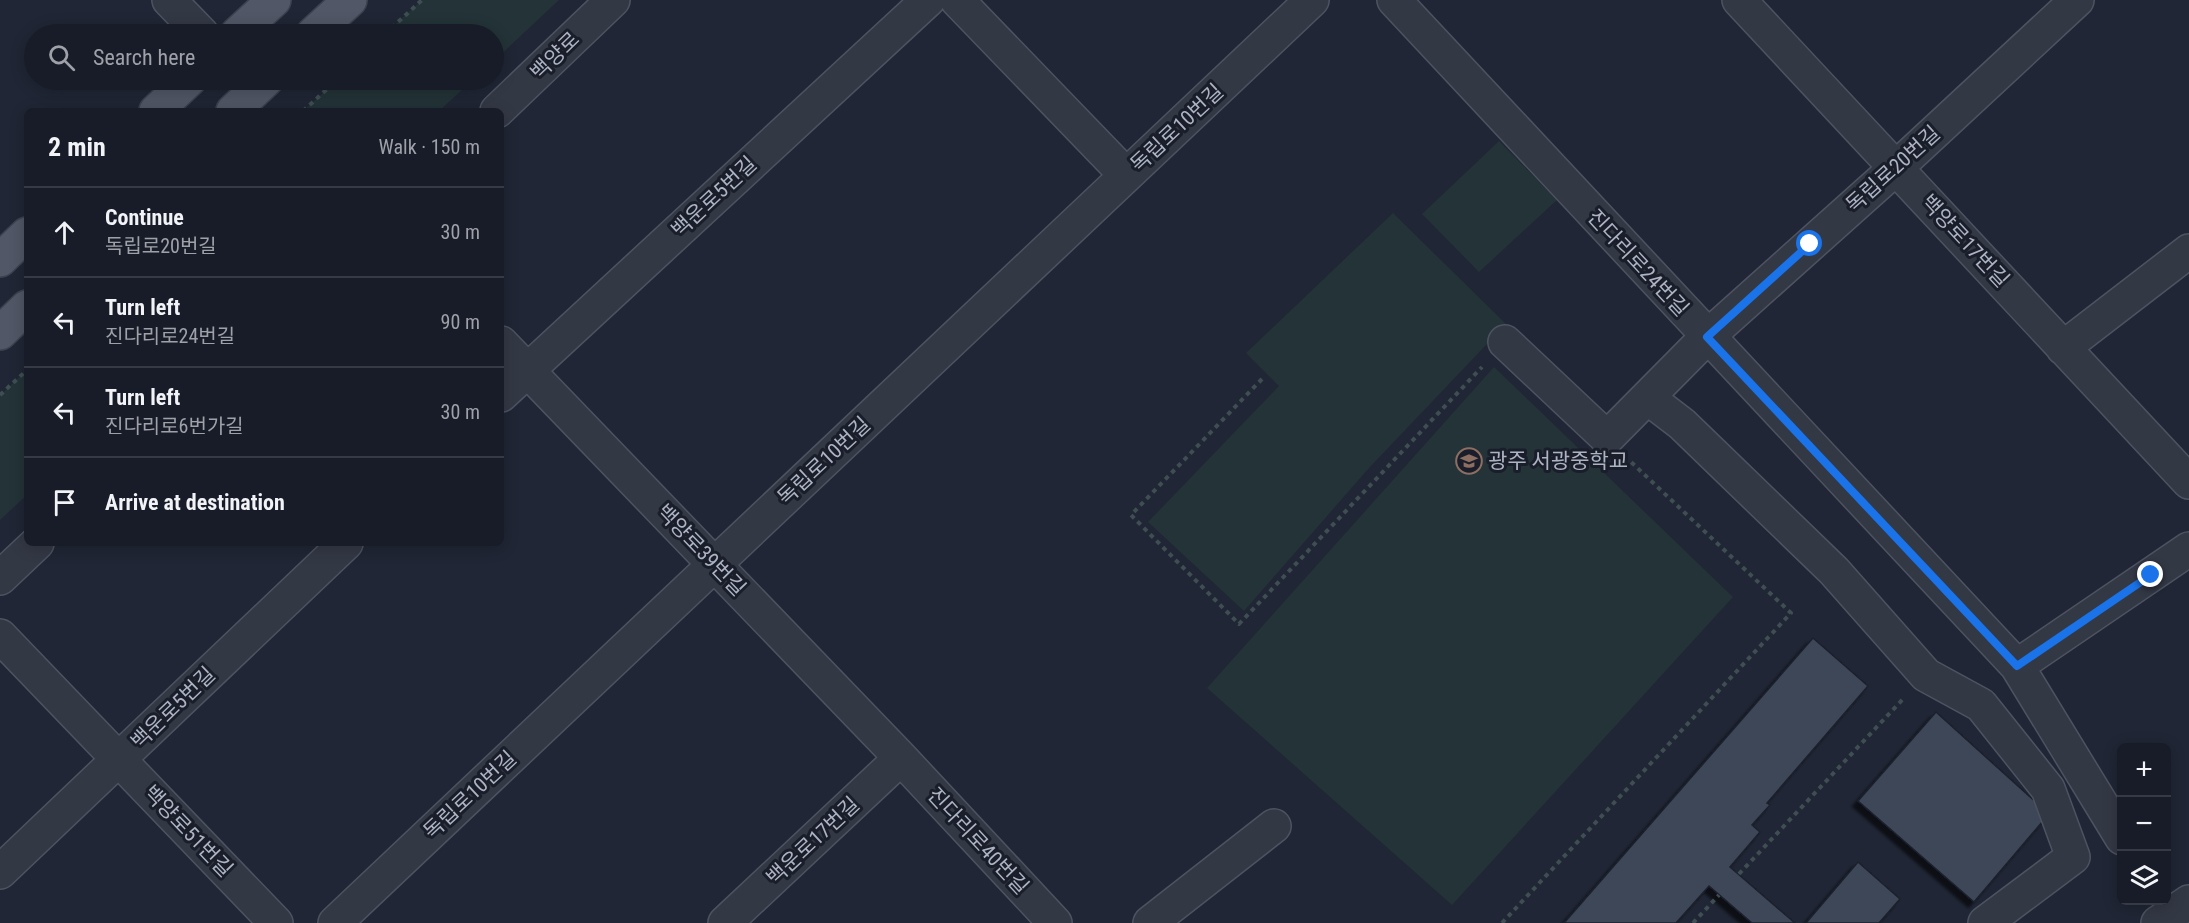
<!DOCTYPE html>
<meta charset="utf-8">
<style>
:root{--surface:#181c28;--page:#252934;--text:#f1f3f6;--muted:#9fa1a8;--line:#363a45}
body{margin:0;font-family:"Roboto Condensed","Noto Sans KR",sans-serif;background:var(--page);color:var(--text)}
.controls{position:absolute;right:18px;bottom:18px;display:grid;overflow:hidden;border-radius:9px;box-shadow:0 3px 15px #0003}
.controls button{width:54px;height:54px;display:grid;place-items:center;padding:0;border:0;border-bottom:2px solid var(--line);background:var(--surface);color:var(--text);font:30px sans-serif}
.stop{position:absolute;width:18px;height:18px;margin:-14px;border:4px solid #1a73e8;border-radius:50%;background:#fff}
.stop.end{background:#1a73e8;border-color:#fff;box-shadow:0 2px 6px #0008}
.list{margin:0;padding:0;list-style:none}
h2{display:flex;justify-content:space-between;align-items:center;height:78px;margin:0;padding:0 24px;font-size:26px}
h2 small{font-size:20px;font-weight:400;color:var(--muted)}
.list li{display:grid;grid-template-columns:39px 1fr auto;gap:18px;align-items:center;box-sizing:border-box;height:90px;padding:0 24px;border-top:2px solid var(--line)}
.list b{display:block;font-size:22px;white-space:nowrap}
.list p{margin:0;font-size:20px;white-space:nowrap;color:var(--muted)}
.list em{font-size:20px;font-style:normal;color:var(--muted)}
.icon{flex:none;width:33px;height:33px;fill:none;stroke:currentColor;stroke-width:2;stroke-linecap:round;stroke-linejoin:round}
.map{position:relative;flex:none;width:2189px;height:923px;overflow:hidden}
.search{position:absolute;background:var(--surface);box-shadow:0 3px 15px #0003;left:24px;top:24px;width:480px;height:66px;display:flex;align-items:center;gap:15px;box-sizing:border-box;padding:0 21px;border-radius:33px;color:var(--muted);font-size:22px}
.panel{position:absolute;background:var(--surface);box-shadow:0 3px 15px #0003;left:24px;top:108px;width:480px;height:438px;border-radius:9px}
.map>svg:first-child{display:block}
</style>
<div class="map">
<svg width="2189" height="923" viewBox="0 0 2189 923">
<defs>
<filter id="shadow"><feDropShadow dx="-5.5" dy="5.5" stdDeviation="1.5" flood-color="#0009"/></filter>
</defs>
<rect width="100%" height="100%" fill="#202635"/>
<path fill="#233337" d="M422,0H559L494,61V34H385Z
M337,80H473L439,111H303Z
M1499,141L1557,200L1479,272L1422,214Z
M1393,213L1506,324L1369,468L1244,611L1148,522L1279,386L1246,353Z
M1494,367L1733,597L1452,905L1207,688Z
M27,370V495L0,520V395Z"/>
<path fill="#3e4658" stroke="#1b202c" stroke-width="1.5" filter="url(#shadow)" d="M1813,638L1868,686L1767,803L1770,805L1752,825L1760,832L1730,867L1795,923H1752L1709,886L1676,923H1564Z
M1936,712L2049,814L1974,902L1858,801Z
M1858,862L1900,899L1879,923H1806Z"/>
<g fill="none" stroke-linecap="round" stroke-linejoin="round">
<g stroke="#4d5361" stroke-width="36">
<path id="minor" d="M169,0L202,34
M957,0L1126,175
M1394,0L2017,666L2122,838
M1739,0L2189,482
M497,111L613,0
M1505,342L1607,438L1707,337L1897,167L2077,0
M501,343L901,758L1055,923
M2063,348L2189,251
M501,395L928,0
M1648,398L1682,424L1834,571L1926,675L1981,705L2048,789L2073,857L1985,923
M0,578L37,543
M0,636L276,923
M2017,666L2189,549
M0,872L346,543
M335,923L1312,0
M725,923L901,758
M1150,923L1274,826
M2158,923L2189,902"/>
</g>
<g stroke="#3c424f" stroke-width="36">
<path id="major" d="M237,34L274,0
M313,34L350,0
M156,111L189,80
M233,111L266,80
M0,260L27,234
M0,333L27,307"/>
</g>
<path stroke="#3f4e53" stroke-width="4" stroke-dasharray="4.5 4.5" stroke-linecap="butt" d="M385,34L422,0
M303,111L337,80
M1262,379L1131,515L1239,624L1482,367
M0,395L27,370
M1739,874L1903,699
M1502,923L1791,613L1630,461
M1693,923L1719,895"/>
<use href="#minor" stroke="#333845" stroke-width="33"/>
<use href="#major" stroke="#515766" stroke-width="33"/>
</g>
<g fill="none" stroke-linecap="round" stroke-linejoin="round">
<path stroke="#1a73e8" stroke-width="8" d="M1810,244L1707,337L2017,666L2151,575"/>
</g>
<defs>
<g id="school-ring" transform="scale(1.35)"><circle r="9.5" fill="#191e2a" stroke="#8d6e63" stroke-width="1.5"/><path d="M0-5L7-2L0 1L-7-2ZM-4 1L0 2.5L4 1V4Q0 6-4 4Z" fill="#8d6e63"/></g>
</defs>
<g fill-rule="evenodd">
<use href="#school-ring" x="1469" y="461"/>
</g>
<g text-anchor="middle" dominant-baseline="central" stroke-width="6" stroke-linejoin="round" paint-order="stroke">
<g font-size="21" fill="#adb3c3" stroke="#191e2a">
<text transform="translate(555 56) rotate(-44)">백양로</text>
<text transform="translate(1177 128) rotate(-43)">독립로10번길</text>
<text transform="translate(1893 169) rotate(-42)">독립로20번길</text>
<text transform="translate(714 197) rotate(-43)">백운로5번길</text>
<text transform="translate(1965 241) rotate(47)">백양로17번길</text>
<text transform="translate(1638 263) rotate(47)">진다리로24번길</text>
<text transform="translate(824 461) rotate(-43)">독립로10번길</text>
<text transform="translate(701 550) rotate(46)">백양로39번길</text>
<text transform="translate(173 708) rotate(-44)">백운로5번길</text>
<text transform="translate(470 795) rotate(-43)">독립로10번길</text>
<text transform="translate(188 831) rotate(46)">백양로51번길</text>
<text transform="translate(813 841) rotate(-43)">백운로17번길</text>
<text transform="translate(978 841) rotate(47)">진다리로40번길</text>
</g>
<g font-size="21" fill="#adb3c3" stroke="#191e2a" text-anchor="start">
<text x="1488" y="461">광주 서광중학교</text>
</g>
</g>
</svg>
<div class="controls">
<button>+</button>
<button>−</button>
<button><svg class="icon" aria-label="layers" viewBox="0 0 24 24"><path d="M12 4l9 5-9 5-9-5zM3 14l9 5 9-5"/></svg></button>
</div>
<div class="stop" style="left:1810px;top:244px"></div>
<div class="stop end" style="left:2151px;top:575px"></div>
<div class="search"><svg class="icon" aria-label="search" viewBox="0 0 24 24"><circle cx="10" cy="10" r="6"/><path d="M15 15l6 6"/></svg>Search here</div>
<section class="panel">
<h2>2 min<small>Walk · 150 m</small></h2>
<ul class="list">
<li><svg class="icon" aria-label="ahead" viewBox="0 0 24 24"><path d="M12 20V5M6 11l6-6 6 6"/></svg><div><b>Continue</b><p>독립로20번길</p></div><em>30 m</em></li>
<li><svg class="icon" aria-label="left" viewBox="0 0 24 24"><path d="M17 20v-9H6M10 6l-5 5 5 5"/></svg><div><b>Turn left</b><p>진다리로24번길</p></div><em>90 m</em></li>
<li><svg class="icon" aria-label="left" viewBox="0 0 24 24"><path d="M17 20v-9H6M10 6l-5 5 5 5"/></svg><div><b>Turn left</b><p>진다리로6번가길</p></div><em>30 m</em></li>
<li><svg class="icon" aria-label="arrive" viewBox="0 0 24 24"><path d="M6 21V4h12l-3 4 3 4H6"/></svg><div><b>Arrive at destination</b></div></li>
</ul>
</section>
</div>
